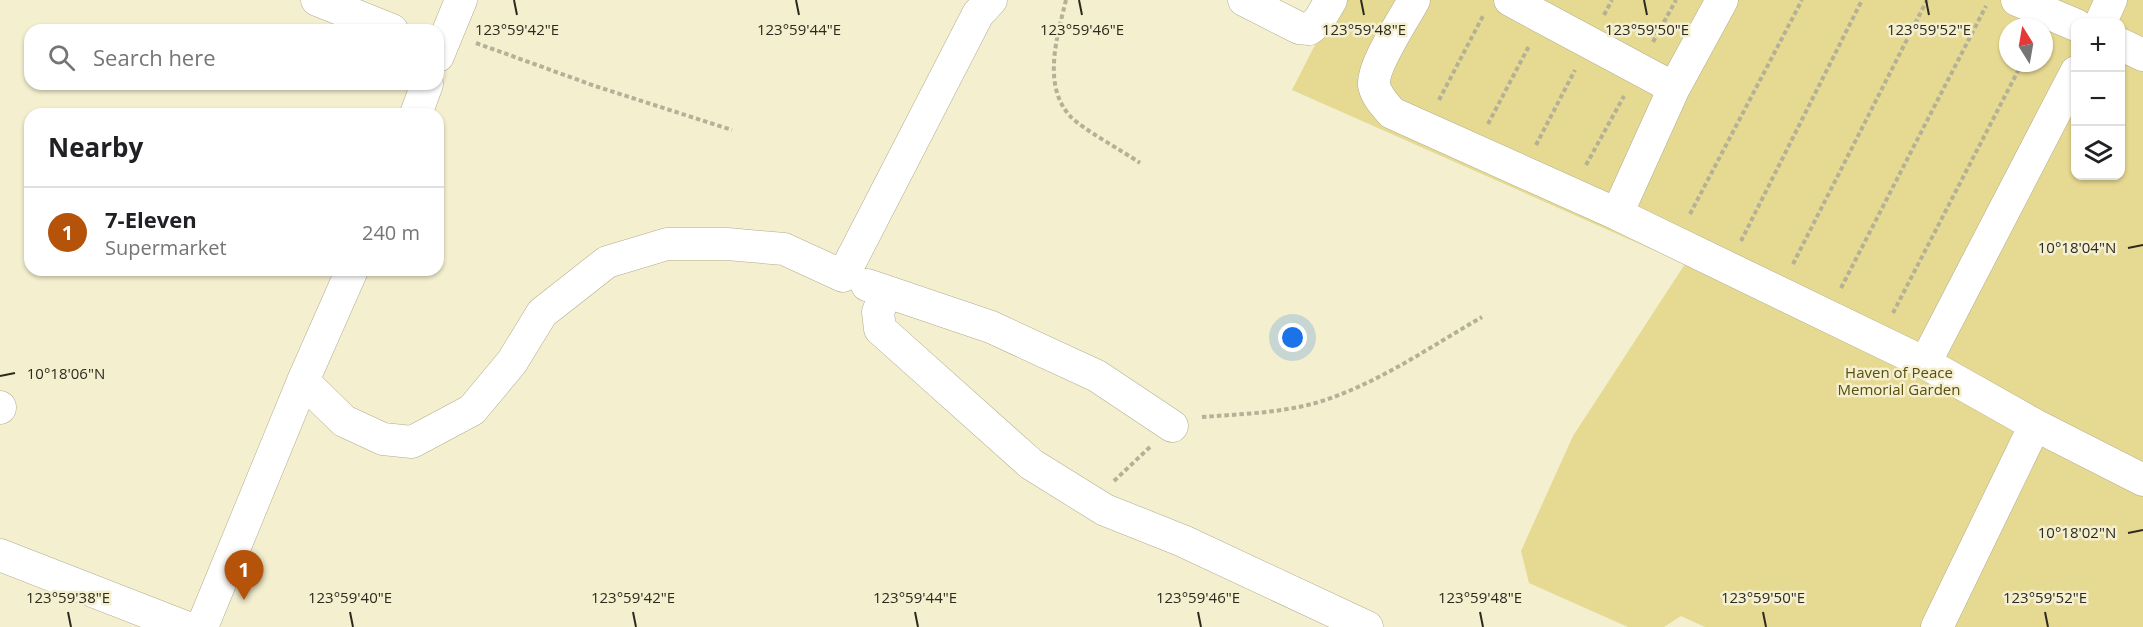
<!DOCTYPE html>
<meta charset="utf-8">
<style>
:root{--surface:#fff;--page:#f6f6f6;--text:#202124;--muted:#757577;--line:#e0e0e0;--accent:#b45309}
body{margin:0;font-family:"Open Sans",sans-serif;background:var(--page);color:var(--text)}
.controls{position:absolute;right:18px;top:18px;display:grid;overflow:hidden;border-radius:12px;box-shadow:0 2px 4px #0004}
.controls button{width:54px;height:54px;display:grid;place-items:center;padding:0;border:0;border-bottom:2px solid var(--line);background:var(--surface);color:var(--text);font:30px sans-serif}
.compass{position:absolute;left:1999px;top:18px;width:54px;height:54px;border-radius:50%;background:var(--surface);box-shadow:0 2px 4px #0004;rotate:349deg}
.you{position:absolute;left:1293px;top:338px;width:21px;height:21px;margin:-15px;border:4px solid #fff;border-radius:50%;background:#1a73e8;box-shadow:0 0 0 9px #1a73e833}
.badge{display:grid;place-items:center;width:39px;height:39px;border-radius:50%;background:var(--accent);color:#fff;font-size:20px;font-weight:700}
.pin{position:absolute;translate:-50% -50px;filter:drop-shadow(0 2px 3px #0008)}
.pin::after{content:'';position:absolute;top:32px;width:21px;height:18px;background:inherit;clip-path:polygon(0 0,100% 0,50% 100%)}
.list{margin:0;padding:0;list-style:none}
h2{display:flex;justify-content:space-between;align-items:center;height:78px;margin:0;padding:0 24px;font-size:26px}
h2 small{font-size:20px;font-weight:400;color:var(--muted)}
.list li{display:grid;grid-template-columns:39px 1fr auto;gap:18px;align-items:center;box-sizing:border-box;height:90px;padding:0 24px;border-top:2px solid var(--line)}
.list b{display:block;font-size:22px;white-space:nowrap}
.list p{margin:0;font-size:20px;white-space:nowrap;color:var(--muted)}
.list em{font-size:20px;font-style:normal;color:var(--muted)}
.icon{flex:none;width:33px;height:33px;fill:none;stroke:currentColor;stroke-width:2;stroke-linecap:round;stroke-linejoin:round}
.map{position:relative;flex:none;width:2143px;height:627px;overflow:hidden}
.search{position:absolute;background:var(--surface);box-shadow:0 2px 4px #0004;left:24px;top:24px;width:420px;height:66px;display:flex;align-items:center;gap:15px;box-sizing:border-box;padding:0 21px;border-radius:18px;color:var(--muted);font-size:22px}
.panel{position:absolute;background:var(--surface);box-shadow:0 2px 4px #0004;left:24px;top:108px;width:420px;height:168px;border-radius:18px}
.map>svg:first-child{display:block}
</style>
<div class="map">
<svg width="2143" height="627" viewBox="0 0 2143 627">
<rect width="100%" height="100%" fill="#f4efcf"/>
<path fill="#e6d991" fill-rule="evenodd" d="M1347,0H2143V627H1705L1681,616L1664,627H1628L1529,583L1521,551L1573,436L1685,264L1292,90L1320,35L1328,37ZM2076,22H2120V176H2076ZM2008,27H2044V63H2008Z"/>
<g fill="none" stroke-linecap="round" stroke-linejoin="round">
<g stroke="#b1ac8e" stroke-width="33">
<path id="minor" d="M317,0L392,30
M1244,0L1299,28L1309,29L1318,22L1331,0
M1414,0C1404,19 1372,66 1374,85C1376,96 1385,105 1392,113L1617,214L1925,363L2035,425L2143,480
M1510,0L1674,88
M2017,0L2076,25
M2101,22L2111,0
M2120,44L2143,55
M438,56L461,0
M416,114L427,84
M1617,214L1674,88L1722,0
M867,285L991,327L1097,376L1172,426
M886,292L878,312L880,329L1031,464L1105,510L1183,541L1367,627
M1925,363L2076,72
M303,381L344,421L383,439L412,442L472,410L512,362L542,313L607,262L667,244H727L784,249L843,276L978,14L991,0
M0,408V407
M0,555L185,627
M202,627L303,381L352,270
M1937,627L2035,425"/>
</g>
<path stroke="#b5b197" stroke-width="4" stroke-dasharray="4.5 3" stroke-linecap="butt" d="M1066,0C1057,37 1042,85 1070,116C1082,129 1123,151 1140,163
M1604,15L1612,0
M1653,42L1676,0
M476,43L595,86L732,130
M1439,100L1484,14
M1488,124L1529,46
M1536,145L1575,70
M1586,165L1624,96
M1690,214L1802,0
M1741,241L1862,0
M1793,264L1927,0
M1841,288L1986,6
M1893,313L2022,63
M1202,417C1240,414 1282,413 1319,402C1377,384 1430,347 1482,317
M1114,481L1150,447"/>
<use href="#minor" stroke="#fff" stroke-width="32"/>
</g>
<path fill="none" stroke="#2c2a1e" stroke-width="2" d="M514,0L517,15M796,0L799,15M1079,0L1082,15M1361,0L1364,15M1644,0L1647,15M1926,0L1929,15M2128,248L2143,245M0,376L15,373M2128,533L2143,530M68,612L71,627M350,612L353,627M633,612L636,627M915,612L918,627M1198,612L1201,627M1480,612L1483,627M1763,612L1766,627M2045,612L2048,627"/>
<g text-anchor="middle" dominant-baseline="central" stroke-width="5" stroke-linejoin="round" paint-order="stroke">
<g font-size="15" fill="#594f0f" stroke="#f4efcf">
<text x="1899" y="372">Haven of Peace<tspan x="1899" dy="17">Memorial Garden</tspan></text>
</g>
</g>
<g font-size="15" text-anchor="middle" fill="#2c2a1e" stroke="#f4efcf" stroke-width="5" stroke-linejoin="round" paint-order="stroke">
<text x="517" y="35">123°59'42"E</text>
<text x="799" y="35">123°59'44"E</text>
<text x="1082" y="35">123°59'46"E</text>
<text x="1364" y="35">123°59'48"E</text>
<text x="1647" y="35">123°59'50"E</text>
<text x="1929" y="35">123°59'52"E</text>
<text x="2077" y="253">10°18'04"N</text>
<text x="66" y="379">10°18'06"N</text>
<text x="2077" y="538">10°18'02"N</text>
<text x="68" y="603">123°59'38"E</text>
<text x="350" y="603">123°59'40"E</text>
<text x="633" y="603">123°59'42"E</text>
<text x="915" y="603">123°59'44"E</text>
<text x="1198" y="603">123°59'46"E</text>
<text x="1480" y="603">123°59'48"E</text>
<text x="1763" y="603">123°59'50"E</text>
<text x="2045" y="603">123°59'52"E</text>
</g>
</svg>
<div class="controls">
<button>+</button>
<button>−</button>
<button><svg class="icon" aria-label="layers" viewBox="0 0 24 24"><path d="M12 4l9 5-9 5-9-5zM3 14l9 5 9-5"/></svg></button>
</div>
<svg class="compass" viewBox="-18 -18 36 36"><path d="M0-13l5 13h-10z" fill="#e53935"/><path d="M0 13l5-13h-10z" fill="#757577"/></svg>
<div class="you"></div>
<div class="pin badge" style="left:244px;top:600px">1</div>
<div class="search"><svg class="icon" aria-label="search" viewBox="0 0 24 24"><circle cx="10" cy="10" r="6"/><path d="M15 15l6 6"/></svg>Search here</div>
<section class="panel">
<h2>Nearby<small></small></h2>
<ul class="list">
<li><span class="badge">1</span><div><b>7-Eleven</b><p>Supermarket</p></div><em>240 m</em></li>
</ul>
</section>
</div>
